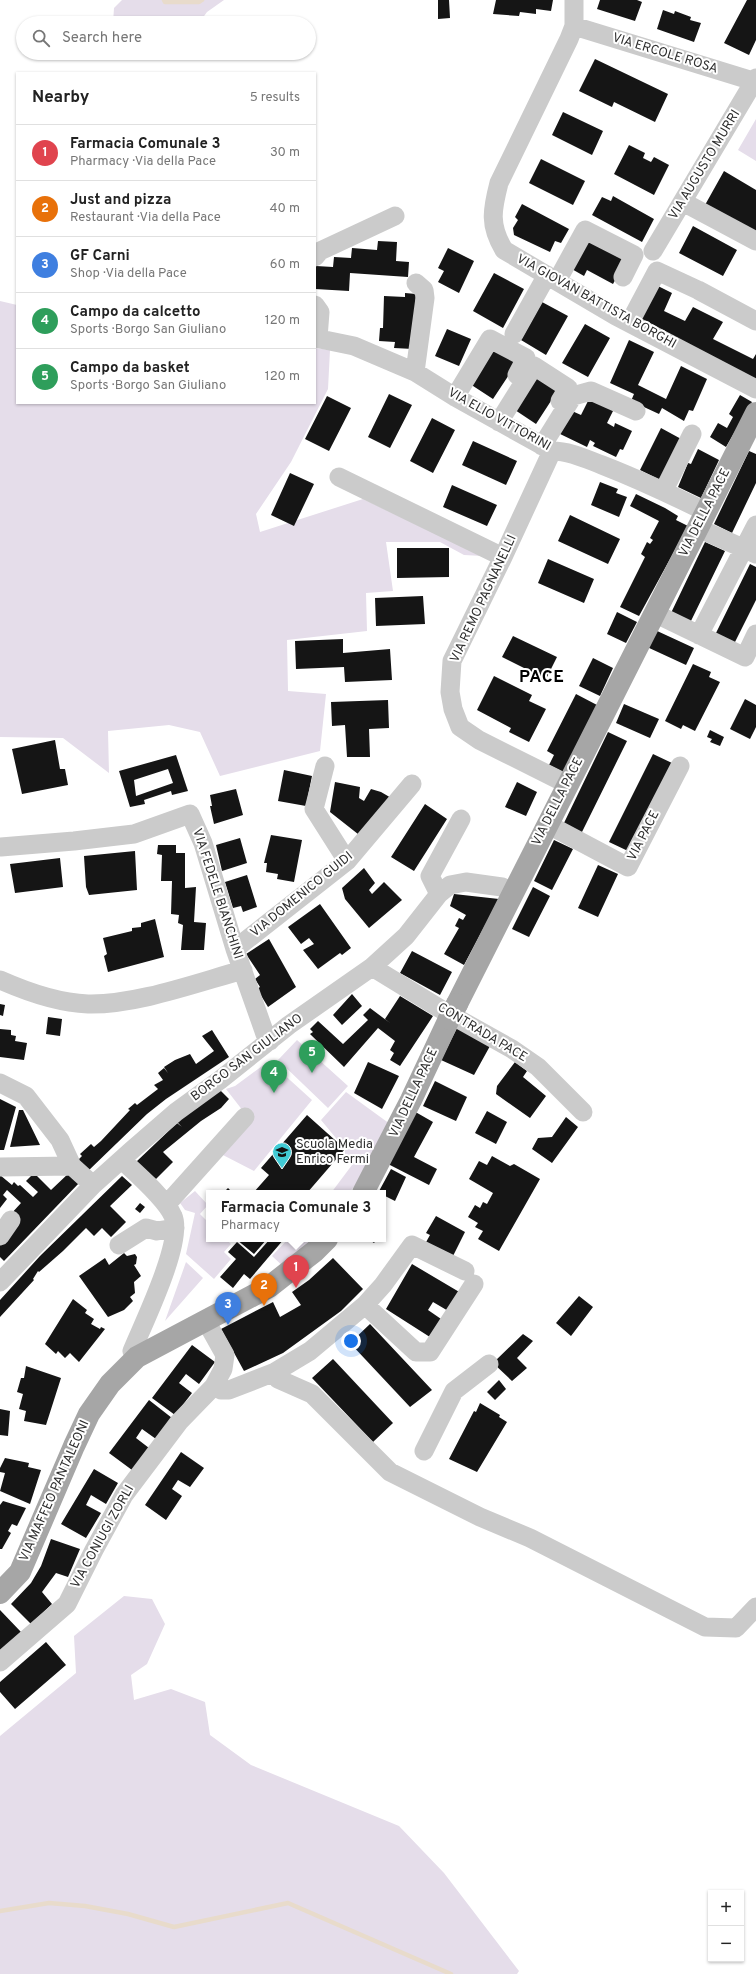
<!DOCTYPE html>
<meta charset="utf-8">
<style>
:root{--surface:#fff;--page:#f6f6f6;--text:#222;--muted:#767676;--line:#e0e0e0;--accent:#306e73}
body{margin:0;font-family:Overpass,sans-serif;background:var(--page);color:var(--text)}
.controls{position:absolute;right:12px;bottom:12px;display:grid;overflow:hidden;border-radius:0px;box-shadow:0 1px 3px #0004}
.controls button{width:36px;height:36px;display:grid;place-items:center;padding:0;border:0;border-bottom:1px solid var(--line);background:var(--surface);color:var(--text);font:20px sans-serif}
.you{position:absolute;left:351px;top:1341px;width:14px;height:14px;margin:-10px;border:3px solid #fff;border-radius:50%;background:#1a73e8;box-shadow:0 0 0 6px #1a73e833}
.badge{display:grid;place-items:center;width:26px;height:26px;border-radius:50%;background:var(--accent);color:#fff;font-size:13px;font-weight:700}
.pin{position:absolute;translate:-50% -33px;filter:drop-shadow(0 1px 2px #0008)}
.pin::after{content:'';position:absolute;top:21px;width:14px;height:12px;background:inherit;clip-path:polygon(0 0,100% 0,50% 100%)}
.popup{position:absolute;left:206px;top:1190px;width:180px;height:52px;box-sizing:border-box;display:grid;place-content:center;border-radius:0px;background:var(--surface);filter:drop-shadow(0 1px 3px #0005);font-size:13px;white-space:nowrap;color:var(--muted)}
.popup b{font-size:15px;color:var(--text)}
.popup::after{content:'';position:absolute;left:50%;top:100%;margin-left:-8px;border:8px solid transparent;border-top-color:var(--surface)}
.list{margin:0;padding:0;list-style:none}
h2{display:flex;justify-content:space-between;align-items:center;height:52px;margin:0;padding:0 16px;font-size:17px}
h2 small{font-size:13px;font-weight:400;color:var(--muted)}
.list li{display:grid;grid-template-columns:26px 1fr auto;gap:12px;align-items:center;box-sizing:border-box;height:56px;padding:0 16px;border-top:1px solid var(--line)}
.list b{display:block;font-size:15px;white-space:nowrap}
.list p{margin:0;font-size:13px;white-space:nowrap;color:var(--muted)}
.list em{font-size:13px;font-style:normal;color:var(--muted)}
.icon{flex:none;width:22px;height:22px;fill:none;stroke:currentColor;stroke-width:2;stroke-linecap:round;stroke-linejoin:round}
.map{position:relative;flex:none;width:756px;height:1974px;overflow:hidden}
.search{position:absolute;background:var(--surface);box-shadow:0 1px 3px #0004;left:16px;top:16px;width:300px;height:44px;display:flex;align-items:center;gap:10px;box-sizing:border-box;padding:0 14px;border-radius:22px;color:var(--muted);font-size:15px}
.panel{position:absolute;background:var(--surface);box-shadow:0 1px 3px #0004;left:16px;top:72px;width:300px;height:332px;border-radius:0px}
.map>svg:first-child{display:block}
</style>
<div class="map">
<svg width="756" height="1974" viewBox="0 0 756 1974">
<rect width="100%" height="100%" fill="#fff"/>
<path fill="#e5ddea" d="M122,0H224L207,12L199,23H171L168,20L158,23H113L114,8Z
M756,119V161L738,150Z
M0,301L17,305V403H315V348L330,350L328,389L291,462L256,514L260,532L363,499L483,556L464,555L440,542H386L393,591L366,593L367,631L287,640L288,691L326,694L320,751L220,776L200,732L169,725L108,731L109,773L63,738L0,737Z
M297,1040L348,1086L328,1108L278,1060Z
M269,1061L312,1100L254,1171L221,1154L250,1120L226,1089L235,1086Z
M346,1092L390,1124L368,1170L349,1193H331L355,1161L345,1155V1149L321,1120Z
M195,1191L208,1205L200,1214L209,1223V1239H226L231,1244L224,1252L231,1259L214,1279L186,1254L195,1213L185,1210L180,1203Z
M288,1239H312L287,1270L272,1256Z
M186,1262L203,1278L165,1321Z
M124,1596L152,1599L165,1624L147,1664L131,1675L134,1700L171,1689L205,1702L210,1735L251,1765L399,1826L444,1873L519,1971L517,1974H0V1736L76,1673L74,1636Z"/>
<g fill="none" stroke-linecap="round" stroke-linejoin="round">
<path stroke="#e8dbcb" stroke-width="4.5" d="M164,0L165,2H199L202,0
M0,1911L49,1903L85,1906L128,1914L174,1927L288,1903L451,1974"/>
</g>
<path fill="#151515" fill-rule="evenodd" d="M438,0H449L450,18L438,19Z
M496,0H553L551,11L536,9V14L520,12L519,16L493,14Z
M600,0H637L642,2L635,21L597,9Z
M747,0H756V40L749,55L724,43Z
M663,10L674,14L675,11L691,17L690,20L701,23L694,42L657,29Z
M595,59L668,94L655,122L614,102L612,107L579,91Z
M563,112L603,131L592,155L552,135Z
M629,145L645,153L643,158L651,162L654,157L669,165L654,195L614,174Z
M541,159L585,181L573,205L529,183Z
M724,171L756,190V234L705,205Z
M613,196L654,219L642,242L592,215L602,197L611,201Z
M522,204L569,229L561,243L555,241L550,252L514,235L513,228L518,220L515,217Z
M693,226L737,250L723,276L679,253Z
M587,236L627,258L613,284L587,270L584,276L570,268Z
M378,241L397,242L396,261L409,262L408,277L350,273L349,291L315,289L316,266L333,267L334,257L351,258L352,248L377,250Z
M448,248L474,261L459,293L438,282L444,271L438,268Z
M494,273L524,289L503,328L473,311Z
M658,286L672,293L664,311L685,321L693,307L723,322L713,339L753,359L756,354V381L639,322Z
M405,293L416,294L413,349L394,348L395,342L379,341L380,328H383L384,296L405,297Z
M542,302L568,316L546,355L521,340Z
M585,324L610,338L588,377L562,363Z
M447,329L471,339L459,366L435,356Z
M629,340L654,352L638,385L666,399L681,366L707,379L693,411L689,410L684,421L662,408L659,414L631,401L634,394L610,383Z
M493,344L520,358L493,399L470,384Z
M536,371L560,387L536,424L512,408Z
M389,394L412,405L390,448L368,437Z
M740,395L752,402L726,447L710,437L718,423L727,428L733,417L729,414Z
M327,396L351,408L329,451L305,439Z
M590,397L614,409L607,423L614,427L615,423L632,431L623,450L620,449L616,457L593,446L595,443L590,440L587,447L558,433L572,411L581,415Z
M432,418L455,430L433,473L410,461Z
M661,428L683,440L662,481L640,470Z
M473,441L517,461L506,485L462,465Z
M698,449L719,460L701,498L678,487L688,463L691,464Z
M749,451L756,454V483L732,533L714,524Z
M290,473L314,484L294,526L271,515Z
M600,482L618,489L616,493L627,497L619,517L591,505Z
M452,485L497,505L487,526L443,507Z
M636,494L665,508L678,516L676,520L688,526L639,616L620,607L645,557L641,554L647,542L650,544L653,540L650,538L659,521L630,506Z
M570,515L620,539L608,564L558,541Z
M705,542L725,551L690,623L671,613Z
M397,548H449V577L397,578Z
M548,559L594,579L584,603L538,583Z
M750,564L756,567V600L734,644L715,635Z
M423,596L425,624L376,626L375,598Z
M617,612L637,622L626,643L607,634Z
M655,630L694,648L686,665L647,647Z
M513,636L557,657L546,679L502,657Z
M343,639V653L390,649L392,680L345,682L344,667L296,669L295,641Z
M593,658L613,668L600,696L579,686Z
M693,664L711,672L709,677L720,682L695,731L683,725L681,729L665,721Z
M494,676L532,695L529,701L546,709L529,742L509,732L511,728L477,710Z
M576,694L597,705L563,772L549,765L554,755L547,751Z
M745,699L756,705V727L750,739L730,729Z
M388,700L389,728L369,729L370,757H347L345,725L332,726L331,702Z
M624,704L659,719L650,738L616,723Z
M710,730L724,737L720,746L710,742L712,739L707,737Z
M608,732L627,741L581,834L563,825Z
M55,740L60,769H65L68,785L22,794L12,749Z
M653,754L672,763L628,851L609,842Z
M176,755L188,791L172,795L171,791L144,800L145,804L130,807L119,771ZM168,769L173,783L136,796L134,780Z
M284,770L312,776L306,806L278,801Z
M335,782L360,787L359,798L364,801L371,789L381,792L393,799L363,838L330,812Z
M517,782L537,792L526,816L505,807Z
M236,789L243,815L214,824L210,806H212L210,795Z
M425,804L447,819L414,871L391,857Z
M271,835L302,840L294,882L277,879L278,874L266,872L267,863H264Z
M240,838L247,863L222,871L216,845Z
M554,840L573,849L552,890L534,881Z
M158,845H176V853H185V888L196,887L194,922L206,923L204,950H181L183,925L178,923L179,915L171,914L172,881H161L162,855L157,854Z
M135,851L137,890L89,895L86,887L84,856Z
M60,858L63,887L15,893L10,864Z
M598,865L618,874L598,917L578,908Z
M364,868L375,883L369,890L372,894L384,882L402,900L369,928L345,899L342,888Z
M247,875L257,907L243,912L241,906L233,908L225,882Z
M533,887L550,896L529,937L512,929Z
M454,894L499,899L464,965L444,954L459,928L455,926L459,918L463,920L466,915L450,906Z
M320,904L351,948L342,955L340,953L318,969L303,950L314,944L309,938L301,944L288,927Z
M155,919L164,957L108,972L104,956L107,954L103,938L132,931V928L141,927V923Z
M269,939L296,987L268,1007L257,989L260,987L255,979L260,975L246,954Z
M412,951L452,972L440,995L400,973Z
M352,994L362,1006L342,1025L333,1015Z
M400,996L433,1016L400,1066L390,1060L394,1053L390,1050L395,1041L378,1028L344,1067L310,1034L313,1032L310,1029L318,1021L343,1044L368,1020L363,1015L370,1008L390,1023L385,1019Z
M0,1004L5,1005L3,1016L0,1015Z
M48,1017L62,1019L60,1036L46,1034Z
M458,1026L490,1046L474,1075L441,1060Z
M0,1029L11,1030V1035L16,1036L15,1041L27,1043L24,1060L0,1057Z
M212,1030L229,1057L166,1099L147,1114L87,1172L77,1161L82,1156L80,1154L91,1144L94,1147L101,1141L130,1110L128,1109L135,1103L137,1105L158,1089L154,1085L163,1080L158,1073L164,1068L168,1073L164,1067L175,1060L190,1054L196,1064L214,1051L202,1036Z
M368,1062L399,1076L382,1109L354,1093Z
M515,1062L527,1071L523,1077L546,1096L530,1118L496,1094L497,1086Z
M435,1081L467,1097L456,1121L423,1106Z
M219,1089L229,1099L221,1108L201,1121L163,1152L173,1162L156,1179L136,1162L177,1123L182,1127L177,1122Z
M0,1099L16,1107L4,1150H0Z
M19,1110H23L40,1145L10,1147Z
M412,1110L433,1122L414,1157L437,1169L429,1185L388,1164Z
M487,1111L507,1122L496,1144L475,1133Z
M307,1115L345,1149L307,1193H253L269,1175L261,1168Z
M566,1117L578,1127L552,1163L532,1149L538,1138L552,1137Z
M492,1156L510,1166L514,1164L540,1179L499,1251L478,1239L483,1231L475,1227L478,1223L468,1217L475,1205L480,1208L483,1202L487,1204L493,1193L469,1179L479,1161L487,1165Z
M391,1169L406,1177L395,1201L383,1195V1193H378Z
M70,1172L80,1182L4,1261L0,1257V1242L10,1215L21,1203L7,1190L3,1195L7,1199L0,1208V1175L12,1185L14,1182L18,1186L20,1185L33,1197L38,1192L26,1181L34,1173L51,1190Z
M122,1176L132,1185L110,1206L126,1222L111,1237L102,1228L94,1236L86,1228L63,1251L39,1272L38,1271L33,1279L34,1280L0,1317V1300L40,1256Z
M228,1188L233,1193H223Z
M140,1203L145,1207L140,1213L135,1209Z
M436,1216L465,1232L452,1258L425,1244L430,1235L426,1233Z
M236,1239H267L254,1254Z
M270,1239H284L250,1279L244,1274L233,1288L220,1277L236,1259L228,1252L237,1242L254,1257Z
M368,1239H377L374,1243Z
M124,1253L127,1256L135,1254L137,1257L136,1264L134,1265L141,1276L134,1282L135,1293L130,1297L133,1301L124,1310L108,1317L79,1276L105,1258L109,1265Z
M333,1258L363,1289L341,1311L283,1353L244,1371L221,1329L273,1302L280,1317L301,1305L292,1292L309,1280Z
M412,1264L461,1293L450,1312L433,1302L428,1310L444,1321L433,1339L386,1309Z
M579,1296L593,1307L571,1336L556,1323Z
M73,1299L87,1310L85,1313L94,1319L91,1324L100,1329L101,1327L105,1329L79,1362L70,1353L65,1358L58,1351L56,1354L45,1344Z
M370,1324L432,1390L410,1407L350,1343Z
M523,1334L533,1341L517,1358L527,1368L512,1381L493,1363Z
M192,1345L215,1362L199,1384L186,1374L179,1383L192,1393L175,1415L152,1398Z
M333,1359L393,1423L373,1442L312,1378Z
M26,1366L61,1378L46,1425L24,1421L26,1411L19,1409L23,1394L17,1392L21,1378H24Z
M499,1380L506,1389L495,1400L487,1392Z
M149,1400L172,1418L156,1439L142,1429L136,1438L149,1448L132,1470L109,1453Z
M480,1403L500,1415L499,1417L507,1422L477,1472L449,1459L474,1411L476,1412Z
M0,1409L10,1411L8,1436L0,1435Z
M181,1452L204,1468L190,1487L178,1480L172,1489L182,1496L166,1520L145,1505Z
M5,1458L29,1463L28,1467L41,1470L30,1504L0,1491L5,1473L0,1472V1468Z
M94,1469L118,1483L106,1504L91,1495L86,1505L101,1513L86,1538L61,1524Z
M3,1501L26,1508L17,1526L12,1524L8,1531L11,1533L2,1549H0V1505Z
M51,1539L80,1549L68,1577L56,1573L42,1592L52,1604L31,1624L11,1604L31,1583L41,1566Z
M0,1610L21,1632L0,1652Z
M46,1642L66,1665L15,1709L0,1692V1682Z"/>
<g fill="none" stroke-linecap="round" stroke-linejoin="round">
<path stroke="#cbcbcb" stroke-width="19" d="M574,0V26L569,39L499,183C492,210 489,225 504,250L616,316L756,389
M574,26L756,82
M683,202L756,241
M653,251L756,78
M315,257L320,251L395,216
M557,281L585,230L634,255L623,277
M315,305L320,312L318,338
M630,322L657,271L698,290L756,321
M514,334L547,275
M315,338L354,346L415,372L455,397L552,451C570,451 586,459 602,465C638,479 672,495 706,512
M415,372L425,298L424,290L416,283
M455,397L490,339L526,358L517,375
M499,422L534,366L568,388L560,401
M542,446L573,396L591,391L636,411
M552,451L503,557L452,661L450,692L453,709L460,727L479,740L567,784
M339,477L503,557
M664,490L692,434
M709,533L756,554
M654,613L745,657L756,634
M699,635L756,525
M325,766L314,809L347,861
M547,824L628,867L680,766
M1,847L74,841L134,834L190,814L203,843L235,949L265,1034L270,1041
M439,894L430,876L461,819
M235,949L347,861L412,784
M372,967L444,1011L512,1049L538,1067L583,1112
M0,980C27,992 58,1003 88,1004C136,1005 196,983 243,970
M0,1083L26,1096L60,1140L72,1166L93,1185
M122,1160C136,1173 166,1199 173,1216C184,1241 143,1324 132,1351L137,1357
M0,1167L72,1166
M167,1204L245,1117
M0,1236L11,1220
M119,1245L146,1228L157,1231L175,1228
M0,1282L93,1185L132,1150L176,1112L220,1080L289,1025L372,967L406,936L439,894L450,885L466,882L502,887L513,892
M365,1305L416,1352H430L474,1284
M275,1372L278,1379L312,1394L390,1472L480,1517L530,1538L705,1627L736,1628L756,1607
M214,1386L221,1390H229L275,1372L310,1351L365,1305L383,1285L412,1245L465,1271
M424,1451L454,1391L489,1364
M0,1662L67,1604L94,1550L124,1495L179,1422L214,1386L223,1369L225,1355L206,1321"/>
<path stroke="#a6a6a6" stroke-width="22" d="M457,1004L756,413
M363,1193L411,1100L449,1019
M0,1593L20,1572L74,1446L89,1414L110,1384L137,1357L269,1287L315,1251L327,1239"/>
<path stroke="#a6a6a6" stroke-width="22" d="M449,1019L457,1004"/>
</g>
<defs>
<g id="school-pin" transform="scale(1)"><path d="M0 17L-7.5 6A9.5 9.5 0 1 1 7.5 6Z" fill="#41cbd5" stroke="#fff"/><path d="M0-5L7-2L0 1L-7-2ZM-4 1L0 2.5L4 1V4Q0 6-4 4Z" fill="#111"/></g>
</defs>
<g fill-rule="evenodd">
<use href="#school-pin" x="282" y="1152"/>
</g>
<g text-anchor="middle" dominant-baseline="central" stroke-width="4" stroke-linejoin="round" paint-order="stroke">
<g font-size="13" fill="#2e2e2e" stroke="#fff">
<text transform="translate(665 54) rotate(17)">VIA ERCOLE ROSA</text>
<text transform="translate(705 165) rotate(-59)">VIA AUGUSTO MURRI</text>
<text transform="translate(596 302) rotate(29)">VIA GIOVAN BATTISTA BORGHI</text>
<text transform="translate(499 420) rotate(29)">VIA ELIO VITTORINI</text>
<text transform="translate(705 513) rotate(-63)">VIA DELLA PACE</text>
<text transform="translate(484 599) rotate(-65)">VIA REMO PAGNANELLI</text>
<text transform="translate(558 802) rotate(-63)">VIA DELLA PACE</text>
<text transform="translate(644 836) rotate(-63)">VIA PACE</text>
<text transform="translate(217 894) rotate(72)">VIA FEDELE BIANCHINI</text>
<text transform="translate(302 895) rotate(-39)">VIA DOMENICO GUIDI</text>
<text transform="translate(482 1033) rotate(31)">CONTRADA PACE</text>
<text transform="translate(247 1058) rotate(-37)">BORGO SAN GIULIANO</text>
<text transform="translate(414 1093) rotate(-65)">VIA DELLA PACE</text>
<text transform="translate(55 1491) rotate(-66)">VIA MAFFEO PANTALEONI</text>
<text transform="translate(103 1537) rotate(-61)">VIA CONIUGI ZORLI</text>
</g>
<g font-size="13" fill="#2e2e2e" stroke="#fff" text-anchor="start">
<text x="296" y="1145">Scuola Media<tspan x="296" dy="15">Enrico Fermi</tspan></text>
</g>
<g font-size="17" font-weight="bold" letter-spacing="1" fill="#000" stroke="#fff">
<text x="542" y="678">PACE</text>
</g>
</g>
</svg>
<div class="controls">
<button>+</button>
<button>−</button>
</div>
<div class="you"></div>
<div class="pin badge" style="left:296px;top:1288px;background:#e0444e">1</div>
<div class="popup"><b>Farmacia Comunale 3</b>Pharmacy</div>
<div class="pin badge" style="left:264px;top:1306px;background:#e8710a">2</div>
<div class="pin badge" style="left:228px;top:1325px;background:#3f7fe0">3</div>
<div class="pin badge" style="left:274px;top:1093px;background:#2e9e5b">4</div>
<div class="pin badge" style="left:312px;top:1073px;background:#2e9e5b">5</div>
<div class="search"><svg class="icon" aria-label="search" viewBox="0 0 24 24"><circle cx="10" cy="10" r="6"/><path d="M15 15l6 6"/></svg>Search here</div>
<section class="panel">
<h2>Nearby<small>5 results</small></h2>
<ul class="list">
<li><span class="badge" style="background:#e0444e">1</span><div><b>Farmacia Comunale 3</b><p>Pharmacy · Via della Pace</p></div><em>30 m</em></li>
<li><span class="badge" style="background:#e8710a">2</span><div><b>Just and pizza</b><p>Restaurant · Via della Pace</p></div><em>40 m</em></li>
<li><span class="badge" style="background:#3f7fe0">3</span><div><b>GF Carni</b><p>Shop · Via della Pace</p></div><em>60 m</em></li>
<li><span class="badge" style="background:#2e9e5b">4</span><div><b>Campo da calcetto</b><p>Sports · Borgo San Giuliano</p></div><em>120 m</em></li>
<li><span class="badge" style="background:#2e9e5b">5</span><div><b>Campo da basket</b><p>Sports · Borgo San Giuliano</p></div><em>120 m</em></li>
</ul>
</section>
</div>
